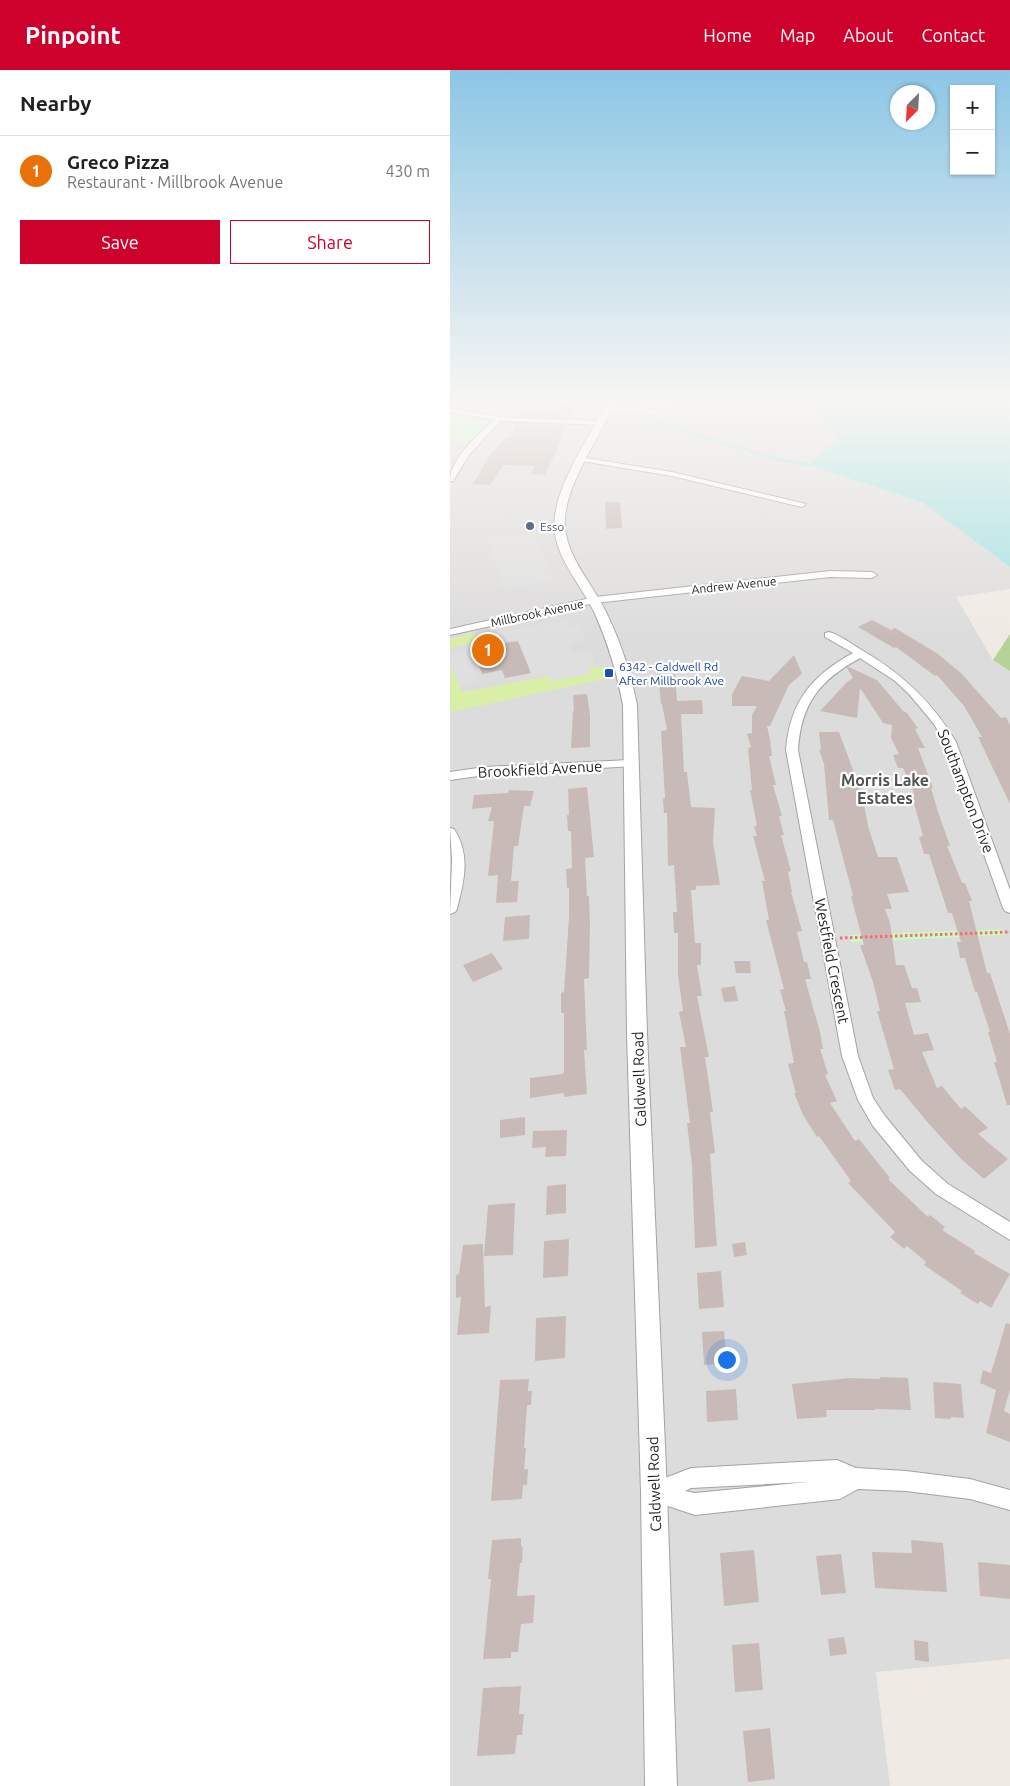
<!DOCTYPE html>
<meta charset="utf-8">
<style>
:root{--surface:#fff;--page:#f2f2f2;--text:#202124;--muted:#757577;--line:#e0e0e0;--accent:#ce002c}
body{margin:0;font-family:Ubuntu,sans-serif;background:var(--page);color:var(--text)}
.controls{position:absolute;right:15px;top:15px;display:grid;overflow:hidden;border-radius:0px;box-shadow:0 1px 4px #0004}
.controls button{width:45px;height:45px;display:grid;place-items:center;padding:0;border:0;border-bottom:1px solid var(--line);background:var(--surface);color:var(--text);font:25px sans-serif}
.compass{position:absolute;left:440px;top:15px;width:45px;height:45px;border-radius:50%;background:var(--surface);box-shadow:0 1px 4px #0004;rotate:204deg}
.you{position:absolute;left:276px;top:1289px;width:18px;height:18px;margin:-12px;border:4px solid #fff;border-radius:50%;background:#1a73e8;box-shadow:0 0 0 8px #1a73e833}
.badge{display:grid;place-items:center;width:32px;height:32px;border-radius:50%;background:var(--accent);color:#fff;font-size:16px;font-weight:700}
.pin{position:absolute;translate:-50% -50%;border:2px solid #fff;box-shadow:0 1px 5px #0006}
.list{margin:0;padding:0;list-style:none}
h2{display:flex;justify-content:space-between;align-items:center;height:65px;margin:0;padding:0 20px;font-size:21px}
h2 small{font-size:16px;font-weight:400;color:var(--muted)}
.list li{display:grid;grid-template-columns:32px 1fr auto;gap:15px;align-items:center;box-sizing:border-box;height:70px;padding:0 20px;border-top:1px solid var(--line)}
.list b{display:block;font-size:19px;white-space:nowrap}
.list p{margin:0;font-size:16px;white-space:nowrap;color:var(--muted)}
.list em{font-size:16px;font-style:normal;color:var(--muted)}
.actions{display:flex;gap:10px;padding:15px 20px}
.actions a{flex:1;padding:11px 0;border:1px solid var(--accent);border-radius:0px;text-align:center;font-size:18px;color:var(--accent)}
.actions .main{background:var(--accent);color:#fff}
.map{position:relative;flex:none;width:560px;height:1716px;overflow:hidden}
header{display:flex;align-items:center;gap:30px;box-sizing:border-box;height:70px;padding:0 25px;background:var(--accent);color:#fff}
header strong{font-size:24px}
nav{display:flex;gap:28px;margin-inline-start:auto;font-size:18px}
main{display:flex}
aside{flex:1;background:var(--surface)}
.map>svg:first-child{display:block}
</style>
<header>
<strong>Pinpoint</strong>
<nav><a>Home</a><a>Map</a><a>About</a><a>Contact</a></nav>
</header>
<main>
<aside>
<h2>Nearby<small></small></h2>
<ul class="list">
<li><span class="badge" style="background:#e8710a">1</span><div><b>Greco Pizza</b><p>Restaurant · Millbrook Avenue</p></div><em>430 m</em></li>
</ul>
<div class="actions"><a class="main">Save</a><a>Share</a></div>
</aside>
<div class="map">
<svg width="560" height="1716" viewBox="0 0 560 1716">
<rect width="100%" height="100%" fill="#f0eae4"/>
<path fill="#dddcdc" d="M0,328H349L365,341L390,369L359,395L473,433L560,497V519L506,527L543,590L560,601V1589L426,1602L440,1716H0Z"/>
<path fill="#d9eea7" d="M24,563L28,571L0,578V569Z
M0,593L12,622L99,606L141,604L138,598L156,596L159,608L0,642Z"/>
<path fill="#b5d297" d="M560,564V601L543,590Z"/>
<path fill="#c7fdbf" d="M4,345L35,351L37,353L17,372L0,369V347Z
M553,859L556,865L401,872L399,865Z"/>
<path fill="#dfdfdf" d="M85,464L105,511L53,518L38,467Z
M117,551L119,557L129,555L136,570L119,573L123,583L140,580L147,596L139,598L141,604L101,611L98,603L81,607L67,569L45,573L42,563Z
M16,581L28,612L9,615L0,592V583Z"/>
<path fill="#a2e0e1" d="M349,328H560V497L473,433L359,395L389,368L365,341Z"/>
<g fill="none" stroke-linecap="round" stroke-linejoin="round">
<path stroke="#a2e0e1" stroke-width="3" d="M171,341H183
M181,345L195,346L230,360L324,388L359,395"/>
</g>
<path fill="#c8bbb7" d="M109,335L124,336L118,348L68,346L71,338L104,340Z
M65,353L115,355L109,369H112L95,405L80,404L85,396L53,395L40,415L23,414L40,385L56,368H60Z
M155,432H170L172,458L156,459Z
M422,550L441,560L445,558L488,584L511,603L551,648L556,647L560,655V734L528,667H532L514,636L487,605L485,606L446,577L444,578L408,557Z
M68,571L81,603L55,608L52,600L32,604L23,578Z
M344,585L352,604L339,615L320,656H317L320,669L322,686H319L326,715H323L332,746H329L334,765H331L341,801L338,802L342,822H341L352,861L347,862L354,892H357L361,909H355L370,962L373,979H370L378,1004L375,1005L387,1031L380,1033L405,1071L409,1069L440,1108L438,1109L478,1147L480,1145L495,1157L492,1160L525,1181L524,1183L560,1204L541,1238L530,1231L528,1234L510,1223L512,1221L474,1195L476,1192L457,1176L454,1179L440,1167L445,1162L398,1113L401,1111L369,1066L367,1067L353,1045L344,1023H346L338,994L344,993L334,941H336L330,920L334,919L316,850H319L312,811H315L303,766H307L304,756H307L300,720H302L298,678L301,677L297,664L302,663V645L307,636H282V624L292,606L319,611Z
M399,597L427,610L454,642H456L468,658L465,659L475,678H468L483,718H481L488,742L500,776H497L512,813H515L522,831H519L537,903H540L560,964V1035H557L544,992H547L538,962H540L527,922H525L515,888H510L507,872H511L502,843H498L479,784H474L469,767L473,766L461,723H464L453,698H448L443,685L449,684L441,668L442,655L433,653L410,618L407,648L370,641L397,612L403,608L397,598Z
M208,604H225L227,631L252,630L253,644H231L234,702H237L241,737L265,738L263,772L270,815L246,816V820H241L245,873H251V895H247L252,926H247L259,987H255L263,1042H260L265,1083L260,1084L267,1176L245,1178L242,1096L237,1053H240L230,977H236L229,942L233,941L228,905V863H224L223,842H227L224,795L218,796L217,743H214L213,729L215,728L211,661L217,660L212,634H211Z
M137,624L140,646V677L121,678L123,641H124L123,625Z
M369,662H389L406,708L409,707L418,756L428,787H447L459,822L437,824L442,839H435L440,853L446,895H454L462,918H467L471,932L455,933L464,965L478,963L484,980L472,982L487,1018L492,1016L511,1039L515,1036L538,1058L528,1064L558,1089L534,1109L511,1089L479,1054L450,1019L445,1020L438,1000L444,999L427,941H430L423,912L410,875H414L401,826H403L383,750H379L374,694L369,680H371Z
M137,717L144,787L135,788L137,826H139L140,853L139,908L134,909L137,980H134L137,1024L114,1027V1023L80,1028V1008L113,1004L114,1001V943H111V923L114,922L119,847V818H117L116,799L122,798L121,761H118L117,745H119L118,719Z
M59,720L84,721L80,736H74L68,776H64L61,811H69L67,832L46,833L48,805L38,806L44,751H38L42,737L22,739L24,725L58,723Z
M80,845L79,869L53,871L55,847Z
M42,883L53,899L23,912L13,895Z
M284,891H300L301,903H286Z
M285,916L288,931L274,932L271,918Z
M75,1047V1065L50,1068V1050Z
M117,1060L116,1086L95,1087L96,1077L82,1078L83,1061Z
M116,1114V1143L96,1145L97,1116Z
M65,1133L63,1185L34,1186L38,1135Z
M119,1169L118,1206L93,1208L94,1171Z
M295,1172L297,1185L284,1187L282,1174Z
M33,1174L35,1237L41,1236L39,1263L7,1265L11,1227L6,1228V1205L9,1204L13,1175Z
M271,1201L274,1237L249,1239L247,1203Z
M116,1246L115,1288L85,1291L86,1248Z
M556,1253L560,1254V1319L554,1341L560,1344V1372L536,1363L546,1320L530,1313L533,1300L541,1303Z
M274,1261L277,1293L254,1295L252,1262Z
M430,1307L458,1308L461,1340L425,1339V1340H376L377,1347L347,1349L342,1314L400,1308L430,1309Z
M79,1309L78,1321H82L81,1335H77L74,1378H76L74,1400L78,1399L77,1415H73L72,1429L41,1431L50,1310Z
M483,1312L511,1314L514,1348L501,1347V1349L485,1348Z
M286,1319L288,1350L257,1352L256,1321Z
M71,1468V1477L73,1476L72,1493H70L67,1526L85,1525L83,1553L71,1554L68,1582H61V1588L33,1589L41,1509H38L42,1470Z
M461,1470L493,1473L497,1522L425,1518L422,1482L462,1483Z
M304,1480L309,1532L274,1536L270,1483Z
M391,1484L396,1523L371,1525L366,1486Z
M528,1492L560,1495V1529L530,1526Z
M394,1567L397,1584L380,1586L378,1569Z
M464,1570L478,1572L479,1592L465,1590Z
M309,1573L313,1620L285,1622L282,1575Z
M71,1616L69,1644H74L72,1665H67L65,1684L27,1686L33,1618Z
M320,1658L325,1709L298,1712L293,1661Z"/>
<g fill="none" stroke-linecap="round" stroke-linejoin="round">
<g stroke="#a3a3a3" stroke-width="5">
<path id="service" d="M195,336H217V342L212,344L188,339Z
M157,339H188"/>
</g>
<g stroke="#a3a3a3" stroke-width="2">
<path id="minor" d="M0,338L48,347L151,351L155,353L151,355L50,351L19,385L3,411H0C0,388 28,366 43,350L0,342Z
M129,387L222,402L356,434L352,437L222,406L132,391L128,389Z
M380,501L422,502L427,505L422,508L380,507L145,533L0,565V559L145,527Z
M379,562C390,565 400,573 410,579C450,602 482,631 506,672L560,820V843L555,841L553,838L494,672L484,654L459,624L445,611L410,588C370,610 351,633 348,680L408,986L423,1028L435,1046L472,1091L498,1114L560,1152V1170L486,1124L460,1101L423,1056L408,1030L392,986L336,680C340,632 361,606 403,583L375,567V563Z
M180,690L186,694L184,696L35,705L0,710V702L35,697Z
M0,758L4,759C21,785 14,811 7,839L5,842L0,844L2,790Z
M387,1390L406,1398L456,1401L520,1409L560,1420V1440L520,1429L456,1421L408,1419L390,1429L245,1445L197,1429L194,1422L197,1415L241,1398ZM357,1412L245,1423L235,1421L241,1418Z"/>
</g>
<g stroke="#a3a3a3" stroke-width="2">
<path id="tertiary" d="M158,328H166C152,366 119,407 115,447C112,484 143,513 157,544C171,573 181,604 187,635L197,964L217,1422L227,1716H195L191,1422L177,964L173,635C167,603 158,573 145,544C131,513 99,482 105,446C110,406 142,365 158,328Z"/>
</g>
<path stroke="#ff6777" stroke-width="3" stroke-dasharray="2.5 2.5" stroke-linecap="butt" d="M390,868L560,862"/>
<use href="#service" stroke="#fff" stroke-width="4"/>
<use href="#minor" fill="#fff" fill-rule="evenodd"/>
<use href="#tertiary" fill="#fff" fill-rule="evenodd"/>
</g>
<linearGradient id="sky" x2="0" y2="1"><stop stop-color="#8cc6e5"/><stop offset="0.58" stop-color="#f8f6f3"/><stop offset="1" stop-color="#f8f6f3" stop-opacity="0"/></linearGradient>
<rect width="560" height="568" fill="url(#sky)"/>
<circle fill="#5c6f8a" stroke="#fff" stroke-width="2" cx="80" cy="456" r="5"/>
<rect fill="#1a4fb4" stroke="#fff" stroke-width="2" x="154" y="598" width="10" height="10" rx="2.5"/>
<g text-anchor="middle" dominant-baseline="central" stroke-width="4.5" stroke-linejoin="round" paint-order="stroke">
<g font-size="12" fill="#4e5e75" stroke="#fff" text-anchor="start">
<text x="90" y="456">Esso</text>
</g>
<g font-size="12" fill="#1f1f1f" stroke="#fff">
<text transform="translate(284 515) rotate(-6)">Andrew Avenue</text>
<text transform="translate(87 543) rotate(-12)">Millbrook Avenue</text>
</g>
<g font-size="12" fill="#164399" stroke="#fff" text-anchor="start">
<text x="169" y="596">6342 - Caldwell Rd<tspan x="169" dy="14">After Millbrook Ave</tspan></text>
</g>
<g font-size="15" fill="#1f1f1f" stroke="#fff">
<text transform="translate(90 699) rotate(-3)">Brookfield Avenue</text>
<text transform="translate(516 721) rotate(69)">Southampton Drive</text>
<text transform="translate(382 891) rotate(79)">Westfield Crescent</text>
<text transform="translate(189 1009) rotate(-92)">Caldwell Road</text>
<text transform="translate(204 1414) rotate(-92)">Caldwell Road</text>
</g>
<g font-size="16" font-weight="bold" fill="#525252" stroke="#fff">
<text x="435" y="710">Morris Lake<tspan x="435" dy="18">Estates</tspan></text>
</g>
</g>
</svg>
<div class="controls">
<button>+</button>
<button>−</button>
</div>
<svg class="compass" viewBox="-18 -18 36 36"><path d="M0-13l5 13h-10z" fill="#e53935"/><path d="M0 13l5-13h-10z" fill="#757577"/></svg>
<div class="you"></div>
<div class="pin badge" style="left:38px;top:580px;background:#e8710a">1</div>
</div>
</main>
